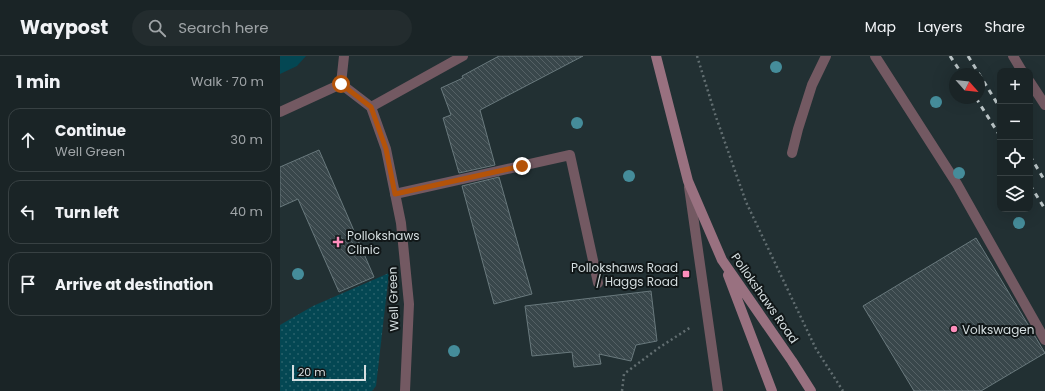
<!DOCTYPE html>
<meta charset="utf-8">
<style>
:root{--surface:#1a2426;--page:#232c2e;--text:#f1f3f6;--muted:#9fa4a7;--line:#384143}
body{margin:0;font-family:Poppins,sans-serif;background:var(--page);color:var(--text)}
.controls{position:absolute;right:12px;top:12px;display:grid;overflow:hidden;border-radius:8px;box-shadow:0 4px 16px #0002}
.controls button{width:36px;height:36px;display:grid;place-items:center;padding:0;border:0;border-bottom:1px solid var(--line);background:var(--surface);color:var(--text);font:20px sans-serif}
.compass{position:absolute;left:669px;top:12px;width:36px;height:36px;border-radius:50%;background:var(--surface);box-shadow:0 4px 16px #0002;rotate:117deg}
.scale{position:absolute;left:12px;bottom:10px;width:74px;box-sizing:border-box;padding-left:4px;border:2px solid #d5dee0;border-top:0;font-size:11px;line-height:14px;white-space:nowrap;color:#d5dee0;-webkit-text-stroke:3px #111718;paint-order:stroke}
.stop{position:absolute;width:12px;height:12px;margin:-9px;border:3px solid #b45309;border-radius:50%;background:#fff}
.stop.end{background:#b45309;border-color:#fff;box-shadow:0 1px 4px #0008}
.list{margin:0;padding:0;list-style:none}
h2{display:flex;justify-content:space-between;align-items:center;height:52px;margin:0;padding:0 16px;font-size:17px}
h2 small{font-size:13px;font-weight:400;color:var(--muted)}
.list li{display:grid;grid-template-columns:26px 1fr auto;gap:12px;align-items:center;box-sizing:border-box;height:64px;margin:0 8px 8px;padding:0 8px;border:1px solid var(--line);border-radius:12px}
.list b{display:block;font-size:15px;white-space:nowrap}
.list p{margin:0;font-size:13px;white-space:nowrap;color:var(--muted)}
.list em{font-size:13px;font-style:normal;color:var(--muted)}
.icon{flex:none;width:22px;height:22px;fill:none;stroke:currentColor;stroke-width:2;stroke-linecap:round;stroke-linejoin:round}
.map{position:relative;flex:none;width:765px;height:335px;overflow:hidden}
header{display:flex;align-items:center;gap:24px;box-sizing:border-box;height:56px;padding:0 20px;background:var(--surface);border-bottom:1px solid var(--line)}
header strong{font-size:19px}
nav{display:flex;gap:22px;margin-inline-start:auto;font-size:14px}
.search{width:280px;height:36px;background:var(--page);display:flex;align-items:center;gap:10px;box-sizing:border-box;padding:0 14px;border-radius:22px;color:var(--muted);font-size:15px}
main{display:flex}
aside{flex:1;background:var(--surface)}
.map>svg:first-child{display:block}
</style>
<header>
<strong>Waypost</strong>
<div class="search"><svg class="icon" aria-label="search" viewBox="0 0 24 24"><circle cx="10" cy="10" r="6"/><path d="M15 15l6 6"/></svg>Search here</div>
<nav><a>Map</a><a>Layers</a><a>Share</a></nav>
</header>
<main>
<aside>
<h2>1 min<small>Walk · 70 m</small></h2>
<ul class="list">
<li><svg class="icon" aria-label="ahead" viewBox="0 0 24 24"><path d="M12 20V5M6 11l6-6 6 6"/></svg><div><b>Continue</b><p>Well Green</p></div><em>30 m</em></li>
<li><svg class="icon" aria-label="left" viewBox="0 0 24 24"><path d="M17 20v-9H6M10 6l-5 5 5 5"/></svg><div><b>Turn left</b></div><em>40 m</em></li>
<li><svg class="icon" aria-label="arrive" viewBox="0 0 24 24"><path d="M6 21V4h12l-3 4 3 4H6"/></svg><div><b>Arrive at destination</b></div></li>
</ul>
</aside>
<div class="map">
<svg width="765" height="335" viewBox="0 0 765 335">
<defs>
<pattern id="grass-dots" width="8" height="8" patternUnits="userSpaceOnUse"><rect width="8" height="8" fill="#044753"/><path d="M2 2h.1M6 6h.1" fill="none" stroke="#28616b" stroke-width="1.8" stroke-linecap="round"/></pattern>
<pattern id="building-back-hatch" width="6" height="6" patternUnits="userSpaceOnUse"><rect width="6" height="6" fill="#39474b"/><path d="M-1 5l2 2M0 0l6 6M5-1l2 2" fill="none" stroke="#556165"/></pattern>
</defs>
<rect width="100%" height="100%" fill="#223033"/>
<path fill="url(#grass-dots)" d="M109,217L96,330L92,335H0V269L33,250Z"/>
<path fill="#044753" d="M0,0H26L17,10L0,18Z"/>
<path fill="url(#building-back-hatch)" stroke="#69797d" d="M219,0H303L200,54L215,109L179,117L163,62L171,59L161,32L183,22L182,20Z
M39,94L94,221L59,236L18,143L0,151V111Z
M219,121L252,238L214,248L182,130Z
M696,182L765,297L701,335H634L583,250Z
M371,235L377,285L356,289L351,305L319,298L321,308L294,311L292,296L252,300L245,250Z"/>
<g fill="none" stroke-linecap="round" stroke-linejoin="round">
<path stroke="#626e71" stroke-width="2.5" stroke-dasharray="2 3" stroke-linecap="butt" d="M417,0L436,61L466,146L536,293L563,335
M342,335L344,318L380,291L411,271"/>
<path stroke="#735962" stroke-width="10" d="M595,0L677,128L765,284
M91,51L183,0
M512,97L518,73L532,29L546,0
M115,138L290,99L318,227"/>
<path stroke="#735962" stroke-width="10" d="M733,0L742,15
M750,26L765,49"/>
<path stroke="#735962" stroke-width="10" d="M61,28L91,51L106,93L121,167L129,248L125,335
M61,28L64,0
M0,56L61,28
M409,131L438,335"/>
<path stroke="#997180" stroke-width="10" d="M376,0L408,125L442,204L512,305L531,335
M448,219L492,335"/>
<path stroke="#bbc5c7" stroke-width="3" stroke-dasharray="5 5" stroke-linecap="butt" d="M670,0L682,18
M688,0L720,52
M696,42L720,80
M750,100L765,125
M750,129L765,153"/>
</g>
<g fill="#458c9a">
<circle cx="496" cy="11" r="6"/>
<circle cx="656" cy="46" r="6"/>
<circle cx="297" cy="67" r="6"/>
<circle cx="679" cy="117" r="6"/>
<circle cx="349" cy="120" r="6"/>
<circle cx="739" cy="167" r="6"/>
<circle cx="18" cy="218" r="6"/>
<circle cx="174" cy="295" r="6"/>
</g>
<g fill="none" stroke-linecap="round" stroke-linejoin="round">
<path stroke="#b45309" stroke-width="5" d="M61,28L91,51L106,93L115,138L242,110"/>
</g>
<g fill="#fe8ebc" stroke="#111718" stroke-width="1.5">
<path d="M56 180h4v4h4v4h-4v4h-4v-4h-4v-4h4z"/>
<rect x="402" y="214" width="8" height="8" rx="2"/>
<circle cx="674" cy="273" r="4"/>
</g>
<g text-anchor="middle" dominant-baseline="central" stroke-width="4" stroke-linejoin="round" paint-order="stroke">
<g font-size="12" fill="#d5dee0" stroke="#111718" text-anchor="start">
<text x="67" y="179">Pollokshaws<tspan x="67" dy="14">Clinic</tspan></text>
<text x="398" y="211" text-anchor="end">Pollokshaws Road<tspan x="398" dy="14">/ Haggs Road</tspan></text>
<text x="682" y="273">Volkswagen</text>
</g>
<g font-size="12" fill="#d5dee0" stroke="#111718">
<text transform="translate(485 242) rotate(55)">Pollokshaws Road</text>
<text transform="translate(113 243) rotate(-92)">Well Green</text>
</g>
</g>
</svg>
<div class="controls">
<button>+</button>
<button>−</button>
<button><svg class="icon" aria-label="locate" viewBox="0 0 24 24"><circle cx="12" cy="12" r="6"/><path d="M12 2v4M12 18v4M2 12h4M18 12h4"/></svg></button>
<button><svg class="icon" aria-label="layers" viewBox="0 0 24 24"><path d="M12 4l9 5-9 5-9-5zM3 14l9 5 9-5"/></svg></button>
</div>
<svg class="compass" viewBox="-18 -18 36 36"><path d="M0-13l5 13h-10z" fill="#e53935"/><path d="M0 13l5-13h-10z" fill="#9fa4a7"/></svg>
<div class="scale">20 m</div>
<div class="stop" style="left:61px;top:28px"></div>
<div class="stop end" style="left:242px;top:110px"></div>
</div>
</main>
